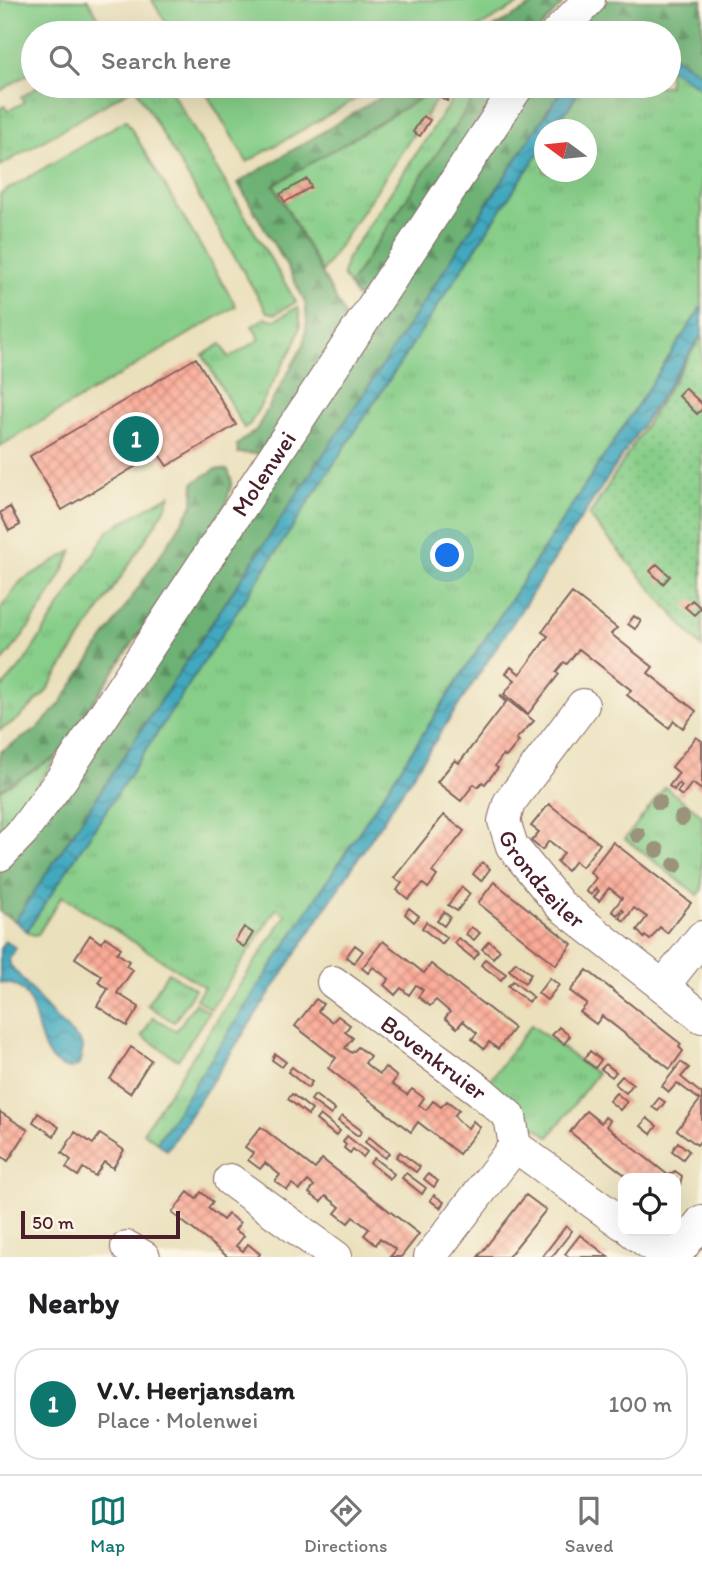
<!DOCTYPE html>
<meta charset="utf-8">
<style>
:root{--surface:#fff;--page:#f6f6f6;--text:#202124;--muted:#757577;--line:#e0e0e0;--accent:#0f766e}
body{margin:0;font-family:Itim,sans-serif;background:var(--page);color:var(--text)}
.controls{position:absolute;right:21px;bottom:21px;display:grid;overflow:hidden;border-radius:14px;box-shadow:0 7px 28px #0002}
.controls button{width:63px;height:63px;display:grid;place-items:center;padding:0;border:0;border-bottom:2px solid var(--line);background:var(--surface);color:var(--text);font:35px sans-serif}
.compass{position:absolute;left:534px;top:119px;width:63px;height:63px;border-radius:50%;background:var(--surface);box-shadow:0 7px 28px #0002;rotate:285deg}
.scale{position:absolute;left:21px;bottom:18px;width:159px;box-sizing:border-box;padding-left:7px;border:4px solid #4a1f2b;border-top:0;font-size:19px;line-height:24px;white-space:nowrap;color:#4a1f2b;-webkit-text-stroke:5px #fcf5e5;paint-order:stroke}
.you{position:absolute;left:448px;top:556px;width:24px;height:24px;margin:-18px;border:5px solid #fff;border-radius:50%;background:#1a73e8;box-shadow:0 0 0 10px #1a73e833}
.badge{display:grid;place-items:center;width:46px;height:46px;border-radius:50%;background:var(--accent);color:#fff;font-size:23px;font-weight:700}
.pin{position:absolute;translate:-50% -50%;border:4px solid #fff;box-shadow:0 2px 7px #0006}
.list{margin:0;padding:0;list-style:none}
h2{display:flex;justify-content:space-between;align-items:center;height:91px;margin:0;padding:0 28px;font-size:30px}
h2 small{font-size:23px;font-weight:400;color:var(--muted)}
.list li{display:grid;grid-template-columns:46px 1fr auto;gap:21px;align-items:center;box-sizing:border-box;height:112px;margin:0 14px 14px;padding:0 14px;border:2px solid var(--line);border-radius:28px}
.list b{display:block;font-size:26px;white-space:nowrap}
.list p{margin:0;font-size:23px;white-space:nowrap;color:var(--muted)}
.list em{font-size:23px;font-style:normal;color:var(--muted)}
.icon{flex:none;width:38px;height:38px;fill:none;stroke:currentColor;stroke-width:2;stroke-linecap:round;stroke-linejoin:round}
.map{position:relative;flex:none;width:702px;height:1257px;overflow:hidden}
.search{position:absolute;background:var(--surface);box-shadow:0 7px 28px #0002;left:21px;right:21px;top:21px;height:77px;display:flex;align-items:center;gap:18px;box-sizing:border-box;padding:0 24px;border-radius:38px;color:var(--muted);font-size:26px}
.sheet{height:217px;background:var(--surface)}
nav{display:flex;justify-content:space-around;align-items:center;box-sizing:border-box;height:98px;border-top:2px solid var(--line);background:var(--surface);font-size:19px;color:var(--muted)}
nav a{display:grid;justify-items:center;gap:4px}
nav .on{color:var(--accent)}
.map>svg:first-child{display:block}
</style>
<div class="map">
<svg width="702" height="1257" viewBox="0 0 702 1257">
<defs>
<pattern id="grass-tufts" width="24" height="20" patternUnits="userSpaceOnUse" patternTransform="scale(1.75)"><rect width="24" height="20" fill="#87ce89"/><path d="M3 7l-1-3M5 7V3M7 7l1-3M15 17l-1-3M17 17v-4M19 17l1-3" fill="none" stroke="#76b076"/></pattern>
<pattern id="forest-firs" width="22" height="20" patternUnits="userSpaceOnUse" patternTransform="scale(1.75)"><rect width="22" height="20" fill="#6db175"/><path d="M5 1l3.5 6h-7zM16 11l3.5 6h-7z" fill="#5c8f60"/></pattern>
<pattern id="park-dots" width="8" height="8" patternUnits="userSpaceOnUse" patternTransform="scale(1.75)"><rect width="8" height="8" fill="#87ce89"/><path d="M2 2h.1M6 6h.1" fill="none" stroke="#76b076" stroke-width="1.8" stroke-linecap="round"/></pattern>
<pattern id="water-waves" width="16" height="10" patternUnits="userSpaceOnUse" patternTransform="scale(1.75)"><rect width="16" height="10" fill="#3fa9bf"/><path d="M0 5q4-4 8 0t8 0" fill="none" stroke="#37899b"/></pattern>
<pattern id="building-cross-hatch" width="8" height="8" patternUnits="userSpaceOnUse" patternTransform="scale(1.75)"><rect width="8" height="8" fill="#fbab98"/><path d="M0 0l8 8M0 8l8-8" fill="none" stroke="#cd8b7c"/></pattern>
</defs>
<rect width="100%" height="100%" fill="#fcf5e5"/>
<filter id="ink" filterUnits="userSpaceOnUse"><feTurbulence type="fractalNoise" baseFrequency=".0143" numOctaves="2"/><feDisplacementMap in="SourceGraphic" scale="14" xChannelSelector="R" yChannelSelector="G"/><feConvolveMatrix kernelMatrix="1 2 1 2 8 2 1 2 1" color-interpolation-filters="sRGB"/></filter>
<filter id="wash" filterUnits="userSpaceOnUse"><feTurbulence type="fractalNoise" baseFrequency=".00686" numOctaves="4" result="noise"/><feDisplacementMap in="SourceGraphic" scale="28" xChannelSelector="R" yChannelSelector="G"/><feGaussianBlur stdDeviation="1.57" result="paint"/><feColorMatrix in="noise" values="0 0 0 0 0 0 0 0 0 0 0 0 0 0 0 0 0 1.4 0 .05"/><feComposite in="paint" operator="in"/></filter>
<g filter="url(#wash)">
<rect width="100%" height="100%" fill="#eae0bc"/>
<path fill="url(#grass-tufts)" stroke="#68765a" stroke-width="2" d="M669,68L702,89V306L157,1142L143,1132L286,915L276,909L211,1009L196,999L204,987L62,896L38,934L33,935L27,931L544,144V172H586V130L554,129L583,86H669Z
M39,86H168L296,302L275,314L267,312L135,87L0,166V109L4,106L8,111L24,102L21,97Z
M441,86H482L349,285L343,275L346,260L451,101L440,94L322,272L274,185Z
M298,307C302,320 300,330 295,343L250,424L244,428L203,355L221,344L229,358L260,339L252,326L265,318L275,320Z
M170,495L164,511L45,693L18,719L0,730V690L23,664L109,530Z
M72,551C58,586 26,635 0,664V609L21,581Z
M57,756L8,829L0,840V790Z
M665,787L702,815V890L698,895L625,839Z
M168,972L195,989L174,1022L147,1005Z
M195,1003L209,1012L178,1060L142,1036L153,1017L176,1031Z
M531,1025L597,1074L549,1137L484,1088Z"/>
<path fill="url(#forest-firs)" stroke="#5c6850" stroke-width="2" d="M535,0H566L536,33H485L536,3Z
M604,0H702V74L669,54V33H636L612,25L602,27L598,33H571Z
M399,86H441L274,185L344,314L343,328L259,454L238,453L237,445L256,430L304,344L307,321L305,302L290,272L238,183Z
M482,86H501L364,296L356,297L349,285Z
M534,86H564L380,369L15,921L0,912V867L26,841Z
M216,469L228,470L232,482L226,504L57,756L0,790V752L37,729L60,704L177,530L193,504L194,482Z"/>
<path fill="url(#park-dots)" stroke="#68765a" stroke-width="2" d="M702,335V648L589,516Z"/>
<path fill="#87ce89" stroke="#68765a" stroke-width="2" d="M0,0H88L105,29L97,33H33V71L0,91Z
M152,0H523L524,1L468,33H172Z
M202,86H378L247,162Z
M126,120L236,306L0,446V194Z"/>
<path fill="url(#water-waves)" stroke="#446475" stroke-width="2" d="M669,54L702,74V89L669,68Z
M564,86H583L554,129L544,130V144L27,931L15,921L380,369Z
M702,306V334L167,1150L157,1142Z
M5,941L16,948L9,959L10,965L58,1021L79,1040L83,1048L79,1065L71,1069C23,1063 51,980 0,983V949Z"/>
<g id="blocks">
<path fill="url(#building-cross-hatch)" d="M444,88L452,92L447,101L439,96Z
M423,116L430,120L420,136L413,132Z
M307,179L311,187L285,202L280,194Z
M196,358L236,425L167,466L158,453L62,510L30,456Z
M685,388L702,404V409L697,414L678,395Z
M10,507L20,525L9,531L0,513Z
M657,564L670,576L663,584L650,571Z
M572,593L617,628L611,634L653,667L648,673L696,711L683,728L674,721L669,728L627,695L631,690L579,649L567,664L564,662L556,672L559,674L528,714L504,694L515,680L506,673L511,667L520,674L548,636L542,632Z
M692,600L701,608L694,615L685,607Z
M634,616L641,621L635,629L628,624Z
M501,695L534,721L516,739L519,741L506,757L503,755L495,766L498,768L485,784L482,782L478,787L474,784L461,801L437,782L455,760L459,763L506,702L500,697Z
M696,737L702,741V790L692,783L682,796L677,792L682,786L679,783L674,790L669,786L679,773L672,767Z
M549,804L600,844L582,867L575,861L567,871L557,862L564,853L557,847L549,841L542,850L531,841L539,832L531,826Z
M444,815L464,831L432,872L437,876L432,883L428,888L423,884L408,899L397,890L402,883L394,878Z
M613,842L691,903L667,933L660,927L650,940L645,936L644,938L637,930L647,917L634,908L624,921L619,917L624,911L622,909L617,915L612,911L622,898L609,888L599,901L594,897L599,891L596,888L591,895L586,891L596,878L590,872Z
M482,862L490,869L481,881L473,874Z
M494,882L572,944L556,965L478,903Z
M462,887L470,894L457,911L448,905Z
M409,908L419,916L414,922L405,914Z
M444,912L450,917L444,926L437,921Z
M426,922L447,938L442,944L422,928Z
M244,927L253,933L244,947L235,941Z
M471,927L480,933L474,940L466,934Z
M90,935L101,943L105,937L121,948L117,953L129,961L126,966L133,970L117,993L139,1007L127,1026L97,1006L108,989L98,982L102,976L75,958Z
M458,938L479,953L474,959L454,943Z
M383,941L424,973L431,964L514,1028L498,1049L489,1042L484,1049L472,1039L477,1033L463,1021L457,1028L445,1018L450,1012L436,1000L430,1006L418,997L423,990L416,985L409,995L401,988L395,995L384,985L389,979L373,967L368,973L362,968Z
M489,941L500,950L493,958L482,949Z
M355,945L363,951L354,963L346,957Z
M485,959L506,974L501,980L481,965Z
M516,962L531,974L525,983L509,970Z
M587,970L681,1044L679,1047L683,1051L670,1069L602,1016L596,1024L580,1012L587,1004L570,991Z
M550,978L559,985L547,1000L538,993Z
M513,981L533,997L528,1002L508,986Z
M316,999L323,1004L318,1011L332,1022L338,1016L350,1025L345,1032L353,1038L345,1048L352,1053L358,1047L370,1056L365,1063L372,1069L380,1074L385,1067L397,1077L392,1084L407,1095L412,1089L424,1098L419,1105L426,1110L433,1101L441,1107L447,1101L459,1110L454,1116L461,1123L468,1128L473,1121L480,1127L459,1154L418,1122L411,1132L328,1068L336,1058L295,1026Z
M559,1027L570,1036L564,1044L552,1035Z
M131,1047L151,1060L130,1093L110,1079Z
M590,1051L601,1060L595,1068L584,1060Z
M275,1054L286,1062L282,1067L272,1060Z
M681,1062L689,1068L681,1077L702,1094V1139L697,1145L677,1130L700,1100L677,1083L669,1092L662,1086Z
M606,1064L616,1072L612,1077L601,1069Z
M292,1067L312,1082L308,1088L288,1072Z
M622,1076L633,1084L626,1093L615,1084Z
M616,1093L627,1102L620,1110L609,1101Z
M292,1094L312,1110L308,1115L288,1099Z
M315,1095L335,1110L331,1115L311,1100Z
M659,1098L665,1102L658,1111L652,1107Z
M586,1111L601,1123L605,1117L610,1121L606,1126L668,1175L675,1171L682,1176L680,1185L676,1189V1178H629L616,1168L570,1132Z
M0,1112L28,1130L8,1161L0,1155Z
M38,1113L59,1127L54,1136L33,1122Z
M320,1115L340,1131L336,1136L316,1120Z
M342,1116L362,1131L358,1136L338,1121Z
M647,1118L657,1126L651,1134L641,1126Z
M261,1127L315,1169L322,1159L419,1234L401,1257H390L396,1250L380,1238L376,1245L364,1235L369,1229L353,1217L348,1223L335,1213L340,1207L326,1196L321,1202L309,1193L314,1186L308,1181L300,1190L292,1184L287,1190L275,1181L280,1175L265,1163L260,1169L248,1160L253,1153L245,1147Z
M75,1132L93,1144L100,1134L124,1150L113,1168L104,1162L95,1176L83,1168L78,1176L66,1168L71,1160L62,1153Z
M347,1136L367,1152L363,1157L353,1149L350,1153L344,1148L346,1145L343,1142Z
M369,1137L389,1153L385,1158L365,1142Z
M678,1142L689,1151L683,1159L672,1151Z
M400,1152L420,1167L416,1172L396,1157Z
M374,1158L394,1174L390,1179L370,1163Z
M406,1173L426,1188L422,1194L402,1178Z
M428,1174L438,1181L434,1187L424,1179Z
M188,1192L196,1199L201,1192L213,1202L208,1208L223,1220L228,1214L240,1223L235,1230L244,1236L236,1246L243,1251L248,1244L260,1254L258,1257H228L172,1213Z
M434,1195L444,1202L440,1208L430,1200Z
M526,1195L546,1210L508,1257H478Z
M566,1226L572,1231L554,1254L551,1257H542Z
M580,1235L597,1248L609,1257H569L565,1254Z"/>
</g>
</g>
<g filter="url(#ink)">
<use href="#blocks" fill-opacity="0" stroke="#82635e" stroke-width="2"/>
<g fill="none" stroke-linecap="round" stroke-linejoin="round">
<g stroke="#82635e" stroke-width="34">
<g id="minor">
<path d="M557,33L589,0"/>
<path id="s1" d="M583,705L509,803L504,821L512,846L560,905L702,1017"/>
<path id="s2" d="M0,855L23,831L63,777L518,86"/>
<path id="s3" d="M333,982L479,1090L510,1117L515,1146"/>
<path d="M664,985L702,937"/>
<path d="M515,1146L623,1224"/>
<path d="M230,1180L336,1257"/>
<path d="M632,1231L668,1257"/>
<path d="M127,1247L144,1257"/>
<path d="M430,1257L515,1146"/>
<path d="M674,1257L702,1221"/>
</g>
</g>
<use href="#minor" stroke="#fff" stroke-width="32"/>
</g>
<g fill="#9c937c">
<circle cx="659" cy="802" r="8"/>
<circle cx="682" cy="818" r="8"/>
<circle cx="638" cy="835" r="8"/>
<circle cx="657" cy="850" r="8"/>
<circle cx="675" cy="865" r="8"/>
</g>
</g>
<g text-anchor="middle" dominant-baseline="central" stroke-width="5" stroke-linejoin="round" paint-order="stroke">
<g font-size="24" fill="#4a1f2b" stroke="#fcf5e5">
<text stroke="none"><textPath href="#s2" startOffset="464">Molenwei</textPath></text>
<text stroke="none"><textPath href="#s1" startOffset="212">Grondzeiler</textPath></text>
<text stroke="none"><textPath href="#s3" startOffset="126">Bovenkruier</textPath></text>
</g>
</g>
</svg>
<div class="controls">
<button><svg class="icon" aria-label="locate" viewBox="0 0 24 24"><circle cx="12" cy="12" r="6"/><path d="M12 2v4M12 18v4M2 12h4M18 12h4"/></svg></button>
</div>
<svg class="compass" viewBox="-18 -18 36 36"><path d="M0-13l5 13h-10z" fill="#e53935"/><path d="M0 13l5-13h-10z" fill="#757577"/></svg>
<div class="scale">50 m</div>
<div class="you"></div>
<div class="pin badge" style="left:136px;top:439px">1</div>
<div class="search"><svg class="icon" aria-label="search" viewBox="0 0 24 24"><circle cx="10" cy="10" r="6"/><path d="M15 15l6 6"/></svg>Search here</div>
</div>
<section class="sheet">
<h2>Nearby<small></small></h2>
<ul class="list">
<li><span class="badge">1</span><div><b>V.V. Heerjansdam</b><p>Place · Molenwei</p></div><em>100 m</em></li>
</ul>
</section>
<nav>
<a class="on"><svg class="icon" aria-label="map" viewBox="0 0 24 24"><path d="M3 6l6-2 6 2 6-2v14l-6 2-6-2-6 2zM9 4v14M15 6v14"/></svg>Map</a>
<a><svg class="icon" aria-label="directions" viewBox="0 0 24 24"><path d="M12 3l9 9-9 9-9-9zM9 14v-3h6M13 9l2 2-2 2"/></svg>Directions</a>
<a><svg class="icon" aria-label="saved" viewBox="0 0 24 24"><path d="M7 4h10v16l-5-4-5 4z"/></svg>Saved</a>
</nav>
